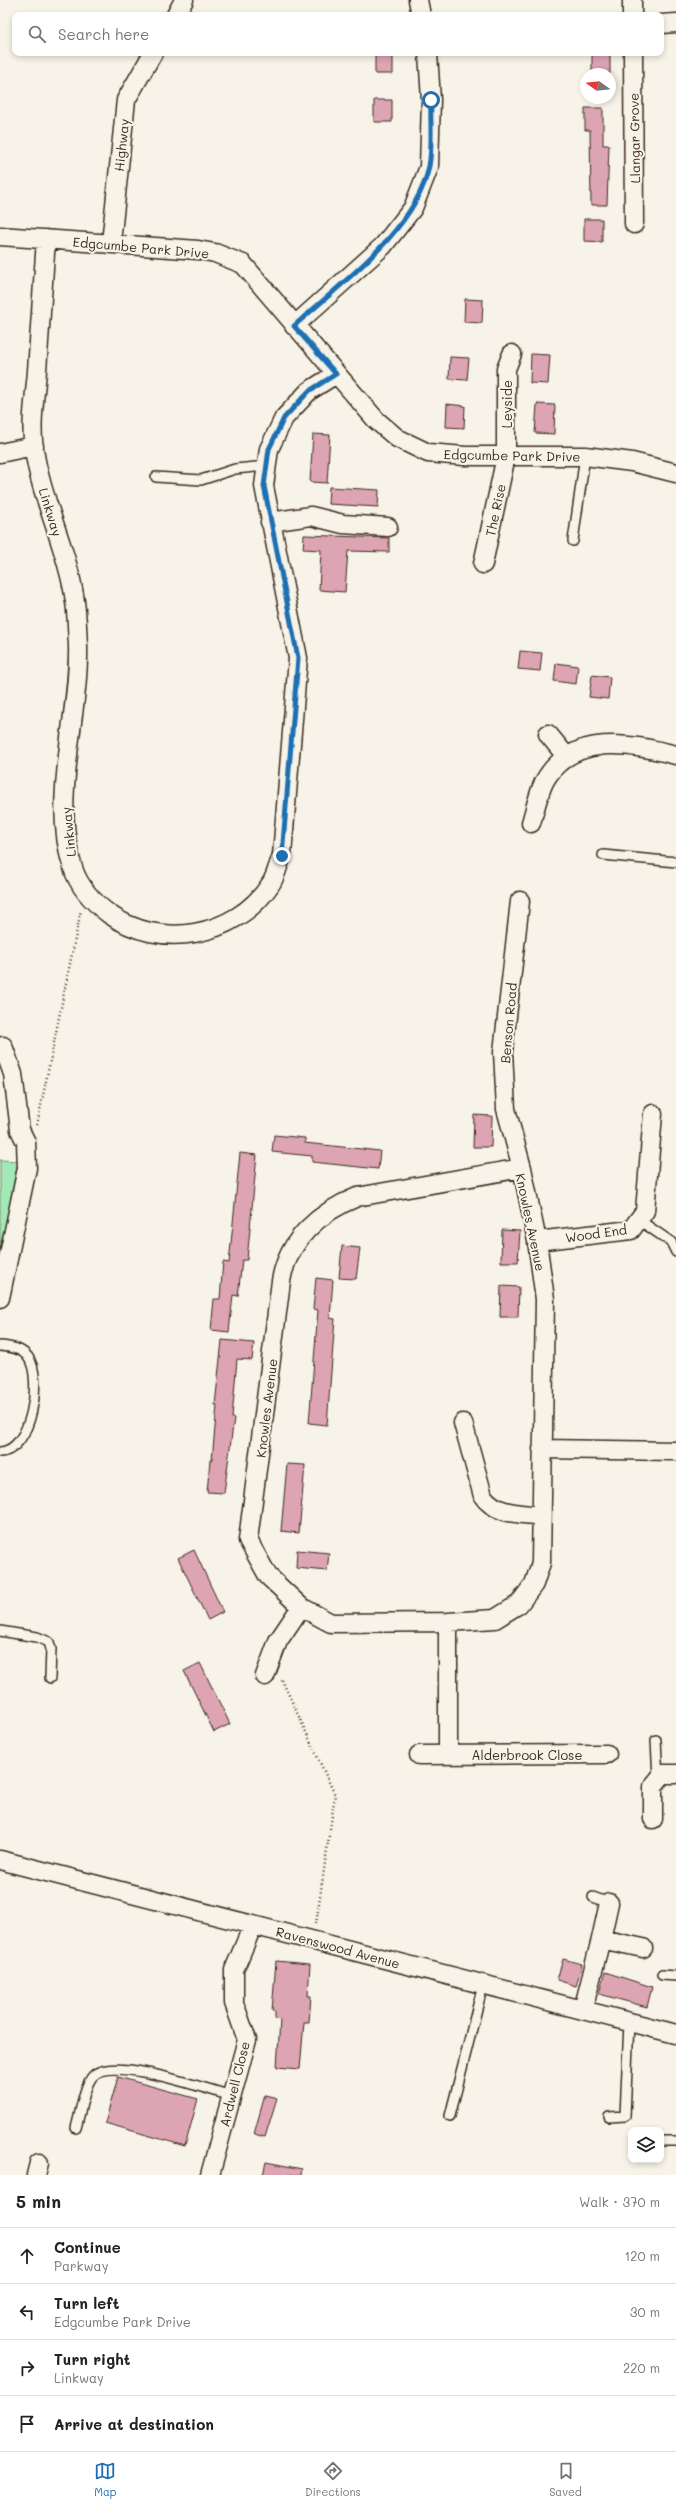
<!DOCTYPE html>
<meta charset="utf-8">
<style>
:root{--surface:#fff;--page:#f2f2f2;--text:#222;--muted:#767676;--line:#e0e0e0;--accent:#1f6fb2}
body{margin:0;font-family:Mali,sans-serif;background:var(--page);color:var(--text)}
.controls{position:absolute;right:12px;bottom:12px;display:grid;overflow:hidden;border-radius:8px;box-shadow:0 2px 6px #0003}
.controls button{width:36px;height:36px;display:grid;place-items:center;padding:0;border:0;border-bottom:1px solid var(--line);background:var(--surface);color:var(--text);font:20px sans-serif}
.compass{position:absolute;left:580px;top:68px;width:36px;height:36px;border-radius:50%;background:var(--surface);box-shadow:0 2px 6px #0003;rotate:285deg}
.stop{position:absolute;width:12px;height:12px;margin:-9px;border:3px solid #1f6fb2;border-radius:50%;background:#fff}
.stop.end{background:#1f6fb2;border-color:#fff;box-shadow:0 1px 4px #0008}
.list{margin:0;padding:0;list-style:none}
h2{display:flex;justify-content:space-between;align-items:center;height:52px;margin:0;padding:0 16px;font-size:17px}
h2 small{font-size:13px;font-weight:400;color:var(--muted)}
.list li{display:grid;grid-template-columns:26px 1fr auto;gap:12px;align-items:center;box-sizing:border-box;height:56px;padding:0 16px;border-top:1px solid var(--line)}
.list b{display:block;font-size:15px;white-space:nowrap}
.list p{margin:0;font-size:13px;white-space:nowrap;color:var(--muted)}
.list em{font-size:13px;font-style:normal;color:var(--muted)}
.icon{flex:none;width:22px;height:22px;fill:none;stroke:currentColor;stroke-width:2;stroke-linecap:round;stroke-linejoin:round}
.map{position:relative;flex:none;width:676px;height:2175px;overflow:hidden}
.search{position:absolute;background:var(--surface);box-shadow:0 2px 6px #0003;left:12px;right:12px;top:12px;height:44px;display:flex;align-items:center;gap:10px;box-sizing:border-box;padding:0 14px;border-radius:8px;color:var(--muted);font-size:15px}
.sheet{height:276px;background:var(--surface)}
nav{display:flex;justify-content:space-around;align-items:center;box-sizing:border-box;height:56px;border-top:1px solid var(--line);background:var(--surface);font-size:11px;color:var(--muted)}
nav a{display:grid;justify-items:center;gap:2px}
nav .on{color:var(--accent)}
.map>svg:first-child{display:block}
</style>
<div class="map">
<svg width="676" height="2175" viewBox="0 0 676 2175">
<rect width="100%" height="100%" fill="#f7f3e8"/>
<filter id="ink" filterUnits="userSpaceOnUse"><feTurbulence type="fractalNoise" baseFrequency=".025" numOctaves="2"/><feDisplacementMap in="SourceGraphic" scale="8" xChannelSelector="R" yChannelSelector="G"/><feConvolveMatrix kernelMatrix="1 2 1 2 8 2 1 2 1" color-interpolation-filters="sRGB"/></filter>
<g filter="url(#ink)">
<path fill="#a2e9b7" stroke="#6e8a6a" d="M0,1160L18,1161L0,1256Z"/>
<path fill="#dda4b4" stroke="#3b2a1e" d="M375,53H393V74H375Z
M592,53H610V74H592Z
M374,100H392V122H374Z
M585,108H603V145H609L607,205H591L590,130H585Z
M584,219H602V242L584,241Z
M465,299L483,300L482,323L464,322Z
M531,354L550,355L548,384L530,383Z
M450,357L469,358L467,380L449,379Z
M447,404L465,406L464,428L446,427Z
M537,404L555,405L554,434L535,433Z
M313,434L330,435L327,483L310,482Z
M329,487L379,490L378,507L328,504Z
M304,535L389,538V552L348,551L345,592L319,590L321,550L303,549Z
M520,651L542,653L540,671L518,669Z
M556,663L578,666L576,684L554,681Z
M592,675L610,677L608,699L589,697Z
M474,1115L492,1116L491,1147H473Z
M274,1135L305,1138V1143L380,1151L378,1169L312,1162V1156L272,1152Z
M240,1153L257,1155L247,1260H242L238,1296L233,1295L229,1332L211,1330L214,1299H220L223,1262L229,1263Z
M502,1230L520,1231L518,1262H501Z
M342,1246L360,1248L356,1279L339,1278Z
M316,1278L333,1280L330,1318L335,1319L327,1425L309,1423L318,1310L313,1309Z
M501,1286L519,1287L518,1317H500Z
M222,1340L254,1343L252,1360L237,1359L232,1418H234L224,1493L207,1492L210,1460H212L217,1405H215Z
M287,1464L305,1465L299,1533L281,1531Z
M194,1550L223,1612L208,1620L178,1558Z
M297,1550L329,1553L327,1571L296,1568Z
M200,1663L230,1724L214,1732L184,1671Z
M563,1959L582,1964L576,1986L557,1980Z
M276,1961L310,1964L308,1996H311L309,2022H304L300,2069L277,2067L280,2020L275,2019V2011H272Z
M605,1972L652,1987L647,2007L599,1994Z
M118,2077L198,2099L185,2146L105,2123Z
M265,2095L277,2098L265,2137L254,2134Z
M266,2162L302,2169L301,2175H263Z"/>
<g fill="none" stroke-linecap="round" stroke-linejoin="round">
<g stroke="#3b2a1e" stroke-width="12">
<path id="lane" d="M156,477L201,480L235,469L267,466
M573,541L585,456
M603,855L676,862
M639,1220L671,1242L676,1252
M0,1346C10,1347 21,1348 28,1357C43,1377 32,1451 0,1452
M0,1631L37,1637L49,1642L51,1649L50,1678
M656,1740L658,1779
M593,1897L609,1903
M662,1975L676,1976
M450,2116L483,1985
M609,2117L625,2116L629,2022
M76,2128C80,2115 84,2085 93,2076C112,2055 205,2089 232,2096
M661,2141H676"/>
</g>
<g stroke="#3b2a1e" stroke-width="21">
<path id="street" d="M418,0L421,15
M632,0V15
M176,15L184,0
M661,24L676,23
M633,53L634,224
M0,236L198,250L215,253L243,264L376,420L397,438L428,453L465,456H585L632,462L676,473
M46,239C43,283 40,327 37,371C35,397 30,424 34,449C41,499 66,545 74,595C77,611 77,629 78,645C80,715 50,800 73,868C79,887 93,902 109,914C159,950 235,938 270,885C276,877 278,865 282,855L298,658L264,486L269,449L284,418L309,391L336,374
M111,243L126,100L153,53
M294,326L383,246L413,208L429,167L431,100L428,53
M0,453L34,446
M270,522L311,516L343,524L388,527
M483,564L506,456V369L512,354
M548,734L566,756
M531,823C535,809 538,795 544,782C571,732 631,743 676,755
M520,901L503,1052L506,1109L522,1168L537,1241L545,1299L541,1563L534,1584L519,1604L495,1619L448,1622L331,1623L301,1607L268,1576L248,1540L281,1281C288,1239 320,1212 357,1197L522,1168
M537,1241L631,1230L645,1211L653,1114
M0,1298L27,1168L26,1142L20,1130L13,1074L3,1046
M463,1423L483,1496C496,1515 520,1513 541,1516
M542,1449L676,1451
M265,1676L278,1641L301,1607
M448,1754V1622
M419,1755L607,1754
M653,1819V1786L663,1774H676
M0,1860L676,2034
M601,1939L609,1903
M583,2010L601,1939L643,1948
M36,2175L39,2163
M210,2175L247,2040L234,2003V1970L253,1925"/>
</g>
<path stroke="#3b2a1e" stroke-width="2.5" stroke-dasharray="1 3" stroke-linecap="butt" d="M37,1125L81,910
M282,1680L335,1795L316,1924"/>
<use href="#lane" stroke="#f7f3e8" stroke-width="9"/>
<use href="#street" stroke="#f7f3e8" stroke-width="18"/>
</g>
</g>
<g fill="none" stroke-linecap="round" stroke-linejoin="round" filter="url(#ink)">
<path stroke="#1f6fb2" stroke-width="5" d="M282,856L298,658L264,486L269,449L284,418L309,391L336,374L294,326C339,285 417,229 429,166C433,146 430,121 431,100"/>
</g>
<g text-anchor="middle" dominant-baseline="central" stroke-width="4" stroke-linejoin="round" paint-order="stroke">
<g font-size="13" fill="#3b2a1e" stroke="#f7f3e8">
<text transform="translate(634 138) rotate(-91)">Llangar Grove</text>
<text transform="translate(121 145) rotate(-84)">Highway</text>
<text transform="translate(141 247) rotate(5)">Edgcumbe Park Drive</text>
<text transform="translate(506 404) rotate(-90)">Leyside</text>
<text transform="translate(512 455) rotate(1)">Edgcumbe Park Drive</text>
<text transform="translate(495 510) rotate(-78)">The Rise</text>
<text transform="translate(51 512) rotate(73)">Linkway</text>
<text transform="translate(68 832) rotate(-96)">Linkway</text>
<text transform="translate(508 1023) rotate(-85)">Benson Road</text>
<text transform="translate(531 1222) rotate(78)">Knowles Avenue</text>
<text transform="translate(596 1233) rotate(-8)">Wood End</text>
<text transform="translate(266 1408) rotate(-83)">Knowles Avenue</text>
<text x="527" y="1754">Alderbrook Close</text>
<text transform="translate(338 1947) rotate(15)">Ravenswood Avenue</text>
<text transform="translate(234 2084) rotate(-76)">Ardwell Close</text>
</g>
</g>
</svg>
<div class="controls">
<button><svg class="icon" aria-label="layers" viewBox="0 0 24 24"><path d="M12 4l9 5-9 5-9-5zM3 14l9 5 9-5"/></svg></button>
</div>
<svg class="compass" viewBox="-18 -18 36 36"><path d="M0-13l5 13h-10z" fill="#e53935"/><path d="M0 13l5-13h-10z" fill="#767676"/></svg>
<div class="stop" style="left:431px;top:100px"></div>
<div class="stop end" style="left:282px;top:856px"></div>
<div class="search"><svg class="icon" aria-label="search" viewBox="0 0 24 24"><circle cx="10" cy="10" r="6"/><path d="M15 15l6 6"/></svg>Search here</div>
</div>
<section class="sheet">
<h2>5 min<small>Walk · 370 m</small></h2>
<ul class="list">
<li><svg class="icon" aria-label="ahead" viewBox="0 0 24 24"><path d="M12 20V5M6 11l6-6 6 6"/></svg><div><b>Continue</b><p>Parkway</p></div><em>120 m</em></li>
<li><svg class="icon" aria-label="left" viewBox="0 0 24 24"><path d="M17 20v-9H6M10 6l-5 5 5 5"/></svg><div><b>Turn left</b><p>Edgcumbe Park Drive</p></div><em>30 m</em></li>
<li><svg class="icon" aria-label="right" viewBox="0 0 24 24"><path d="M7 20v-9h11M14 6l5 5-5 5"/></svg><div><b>Turn right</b><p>Linkway</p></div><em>220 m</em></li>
<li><svg class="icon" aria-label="arrive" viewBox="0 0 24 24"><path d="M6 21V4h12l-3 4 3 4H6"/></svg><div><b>Arrive at destination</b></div></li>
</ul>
</section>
<nav>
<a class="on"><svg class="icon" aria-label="map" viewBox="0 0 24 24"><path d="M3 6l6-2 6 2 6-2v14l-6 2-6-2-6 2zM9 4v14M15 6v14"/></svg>Map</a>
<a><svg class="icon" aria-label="directions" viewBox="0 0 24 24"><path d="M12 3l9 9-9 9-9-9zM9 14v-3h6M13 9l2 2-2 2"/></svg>Directions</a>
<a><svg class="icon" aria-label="saved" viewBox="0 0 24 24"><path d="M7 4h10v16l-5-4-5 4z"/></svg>Saved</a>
</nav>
